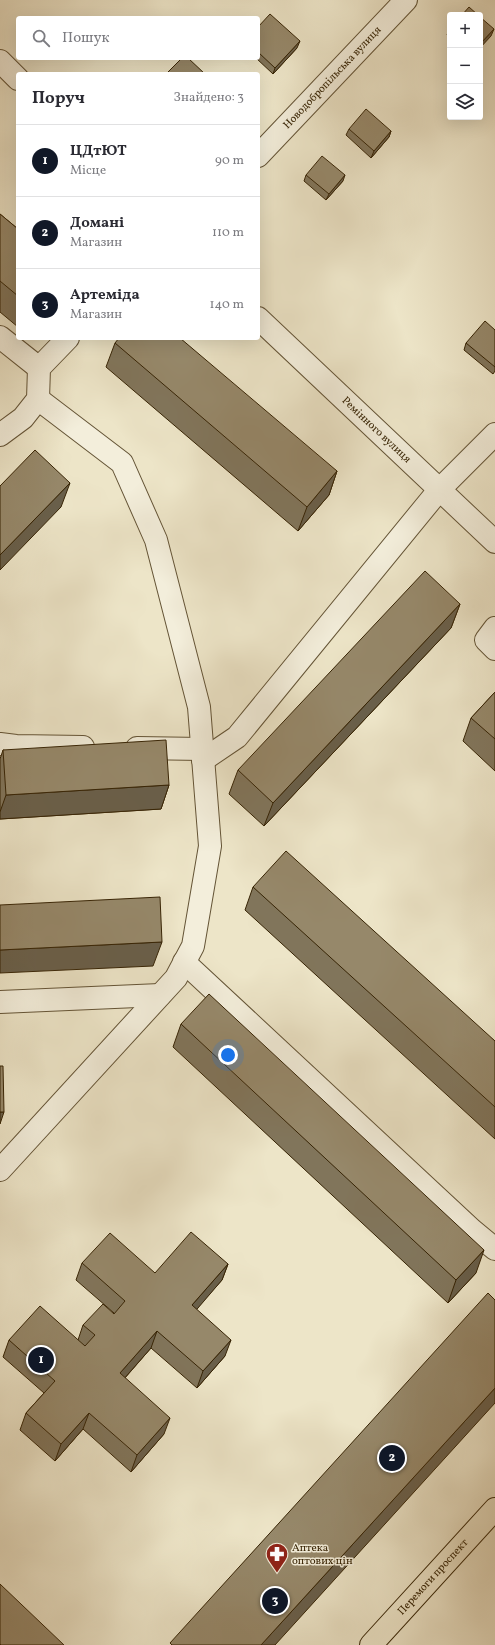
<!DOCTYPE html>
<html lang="uk">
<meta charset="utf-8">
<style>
:root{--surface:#fff;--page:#f7f7f7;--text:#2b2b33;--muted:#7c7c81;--line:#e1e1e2;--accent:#111827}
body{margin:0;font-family:Vollkorn,serif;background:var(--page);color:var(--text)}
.controls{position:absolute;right:12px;top:12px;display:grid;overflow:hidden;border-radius:4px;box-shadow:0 4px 16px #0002}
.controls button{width:36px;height:36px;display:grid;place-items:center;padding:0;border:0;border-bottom:1px solid var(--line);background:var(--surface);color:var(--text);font:20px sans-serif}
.you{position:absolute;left:228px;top:1055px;width:14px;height:14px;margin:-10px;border:3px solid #fff;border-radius:50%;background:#1a73e8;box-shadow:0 0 0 6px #1a73e833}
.badge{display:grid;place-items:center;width:26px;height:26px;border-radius:50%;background:var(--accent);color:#fff;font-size:13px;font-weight:700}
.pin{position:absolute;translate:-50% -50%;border:2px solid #fff;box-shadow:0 1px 4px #0006}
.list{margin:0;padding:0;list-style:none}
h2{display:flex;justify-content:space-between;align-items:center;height:52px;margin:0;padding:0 16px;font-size:17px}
h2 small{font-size:13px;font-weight:400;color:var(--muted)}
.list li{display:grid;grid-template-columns:26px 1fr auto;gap:12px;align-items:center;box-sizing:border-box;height:72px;padding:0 16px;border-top:1px solid var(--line)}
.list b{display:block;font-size:15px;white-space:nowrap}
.list p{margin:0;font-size:13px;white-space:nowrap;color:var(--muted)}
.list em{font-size:13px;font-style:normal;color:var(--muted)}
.icon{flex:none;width:22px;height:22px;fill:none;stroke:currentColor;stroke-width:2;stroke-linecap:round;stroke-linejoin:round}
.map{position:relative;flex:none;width:495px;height:1645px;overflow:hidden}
.search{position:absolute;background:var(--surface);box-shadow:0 4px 16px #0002;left:16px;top:16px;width:244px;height:44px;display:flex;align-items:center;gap:10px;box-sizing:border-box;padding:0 14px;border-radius:4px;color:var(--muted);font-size:15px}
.panel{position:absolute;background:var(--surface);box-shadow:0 4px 16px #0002;left:16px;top:72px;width:244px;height:268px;border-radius:4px}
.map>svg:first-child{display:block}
</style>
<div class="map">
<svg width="495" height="1645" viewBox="0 0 495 1645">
<rect width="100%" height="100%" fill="#ede5c8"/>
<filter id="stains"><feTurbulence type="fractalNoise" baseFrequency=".005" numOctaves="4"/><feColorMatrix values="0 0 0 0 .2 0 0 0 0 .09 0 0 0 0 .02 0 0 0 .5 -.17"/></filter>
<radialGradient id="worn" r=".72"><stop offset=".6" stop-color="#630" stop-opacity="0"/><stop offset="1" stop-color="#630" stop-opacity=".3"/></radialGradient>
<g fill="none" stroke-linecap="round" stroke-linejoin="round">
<g stroke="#645436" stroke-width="24">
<g id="minor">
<path d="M0,61L18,79"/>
<path id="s1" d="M258,156L406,0"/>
<path id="s2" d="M258,318L495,542"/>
<path d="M0,337L39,368"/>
<path d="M0,435L23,418L38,399L39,368L68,338"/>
<path d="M495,628L486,640L495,649"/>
<path d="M0,744L16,746L83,747"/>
<path d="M137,748L202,749"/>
<path d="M203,760L237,737L439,490L495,434"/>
<path d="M184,962L472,1230L495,1249"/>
<path d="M0,1002L160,995"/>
<path d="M0,1170L176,978L193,946L210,846L199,707L156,540L122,463L38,399"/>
</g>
</g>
<g stroke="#372405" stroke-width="24">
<g id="major">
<path id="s3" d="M371,1645L495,1509"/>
</g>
</g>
<use href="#minor" stroke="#f3eedb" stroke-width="22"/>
<use href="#major" stroke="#ede5c8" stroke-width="22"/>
</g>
<path fill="#81755b" stroke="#372405" d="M258,27L297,48L273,74L256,58H258Z
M450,28V38L447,35Z
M349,129L391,131L389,137L371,158L346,135Z
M306,175L343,181L326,200L304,181Z
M0,214L18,229V327L0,312Z
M495,330V371L493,374L464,350L466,343Z
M115,343L337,471L329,495L298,531L106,367Z
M460,604L451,628L264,826L229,794L238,770Z
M495,692V771L463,741L471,718Z
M3,750L169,785L161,809L0,819V759Z
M253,887L495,1041V1139L245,910Z
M181,1024L476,1273L448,1303L173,1047Z
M82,1263L155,1273L228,1264L222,1280L196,1309L225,1356L197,1388L151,1348L125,1378L164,1434L131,1472L83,1429L55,1461L20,1430L26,1413L44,1393L3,1357L9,1340H78L83,1325L114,1313L76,1280Z"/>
<path fill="#695f4a" stroke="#372405" d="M494,29L491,36L480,48V44Z
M300,41L297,48L273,74L275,68Z
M391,131L389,137L371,158L374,151Z
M345,175L343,181L326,200L329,194Z
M337,471L329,495L298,531L307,507Z
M70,483L61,507L0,570V555Z
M460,604L451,628L264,826L273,803Z
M169,785L161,809L0,819V812L6,795Z
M162,942L153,966L0,973V950Z
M0,1112H4L0,1124Z
M484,1250L476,1273L448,1303L456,1280Z
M228,1264L222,1280L186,1322L192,1305Z
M157,1331L151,1348L114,1390L120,1373Z
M231,1340L225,1356L197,1388L203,1371Z
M495,1388V1403L275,1645H261Z
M89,1413L83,1429L55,1461L61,1444Z
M170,1418L164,1434L131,1472L137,1455Z"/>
<path fill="#96886a" stroke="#372405" d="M469,7L478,15H462Z
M270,14L300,41L275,68L258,52V27Z
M480,17L494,29L480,44Z
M182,58H188L205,74H166Z
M366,109L391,131L374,151L349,129Z
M322,156L345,175L329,194L306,175Z
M0,214L18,229V296L0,281Z
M485,321L495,330V367L466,343Z
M119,338H180L337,471L307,507L115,343Z
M35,450L70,483L0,555V486Z
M425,571L460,604L273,803L238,770Z
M495,692V739L471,718Z
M166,740L169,785L6,795L3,750Z
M286,851L495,1041V1107L253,887Z
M160,897L162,942L0,950V905Z
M209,994L484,1250L456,1280L181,1024Z
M0,1066H3L4,1112H0Z
M191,1232L228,1264L192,1305L231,1340L203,1371L157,1331L120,1373L170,1418L137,1455L89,1413L61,1444L26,1413L55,1381L9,1340L40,1306L85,1346L95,1335L83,1325L103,1304L114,1314L125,1301L82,1263L110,1233L155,1273Z
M488,1293L495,1300V1388L261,1645H172L170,1643Z
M0,1584L64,1645H1L0,1644Z"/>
<defs>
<g id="pharmacy-pin" transform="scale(1.15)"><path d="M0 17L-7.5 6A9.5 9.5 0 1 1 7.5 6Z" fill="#8f2418" stroke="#f3eedb"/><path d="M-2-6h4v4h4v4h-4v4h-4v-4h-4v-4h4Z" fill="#fff"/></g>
</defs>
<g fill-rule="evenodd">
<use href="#pharmacy-pin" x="277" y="1554"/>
</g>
<g text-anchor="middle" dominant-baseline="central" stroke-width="3" stroke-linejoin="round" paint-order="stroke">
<g font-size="11" fill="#372405" stroke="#f3eedb">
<text stroke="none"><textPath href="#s1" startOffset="108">Новодобропільська вулиця</textPath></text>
<text stroke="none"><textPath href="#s2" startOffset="163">Ремінного вулиця</textPath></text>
<text stroke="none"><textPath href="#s3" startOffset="92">Перемоги проспект</textPath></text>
</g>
<g font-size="11" fill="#372405" stroke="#f3eedb" text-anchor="start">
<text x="292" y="1548">Аптека<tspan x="292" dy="13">оптових цін</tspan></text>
</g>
</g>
<rect width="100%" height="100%" filter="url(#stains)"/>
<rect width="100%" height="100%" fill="url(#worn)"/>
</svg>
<div class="controls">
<button>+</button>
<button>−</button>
<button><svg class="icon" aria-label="layers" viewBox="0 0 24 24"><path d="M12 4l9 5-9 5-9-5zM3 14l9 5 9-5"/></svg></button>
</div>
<div class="you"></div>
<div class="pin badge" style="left:41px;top:1360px">1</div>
<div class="pin badge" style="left:392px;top:1458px">2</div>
<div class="pin badge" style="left:275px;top:1601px">3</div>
<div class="search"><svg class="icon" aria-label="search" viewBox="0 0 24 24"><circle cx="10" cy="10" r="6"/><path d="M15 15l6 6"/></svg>Пошук</div>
<section class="panel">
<h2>Поруч<small>Знайдено: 3</small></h2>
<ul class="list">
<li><span class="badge">1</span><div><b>ЦДтЮТ</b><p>Місце</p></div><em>90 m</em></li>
<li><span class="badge">2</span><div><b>Домані</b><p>Магазин</p></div><em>110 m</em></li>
<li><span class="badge">3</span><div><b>Артеміда</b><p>Магазин</p></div><em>140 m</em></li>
</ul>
</section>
</div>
